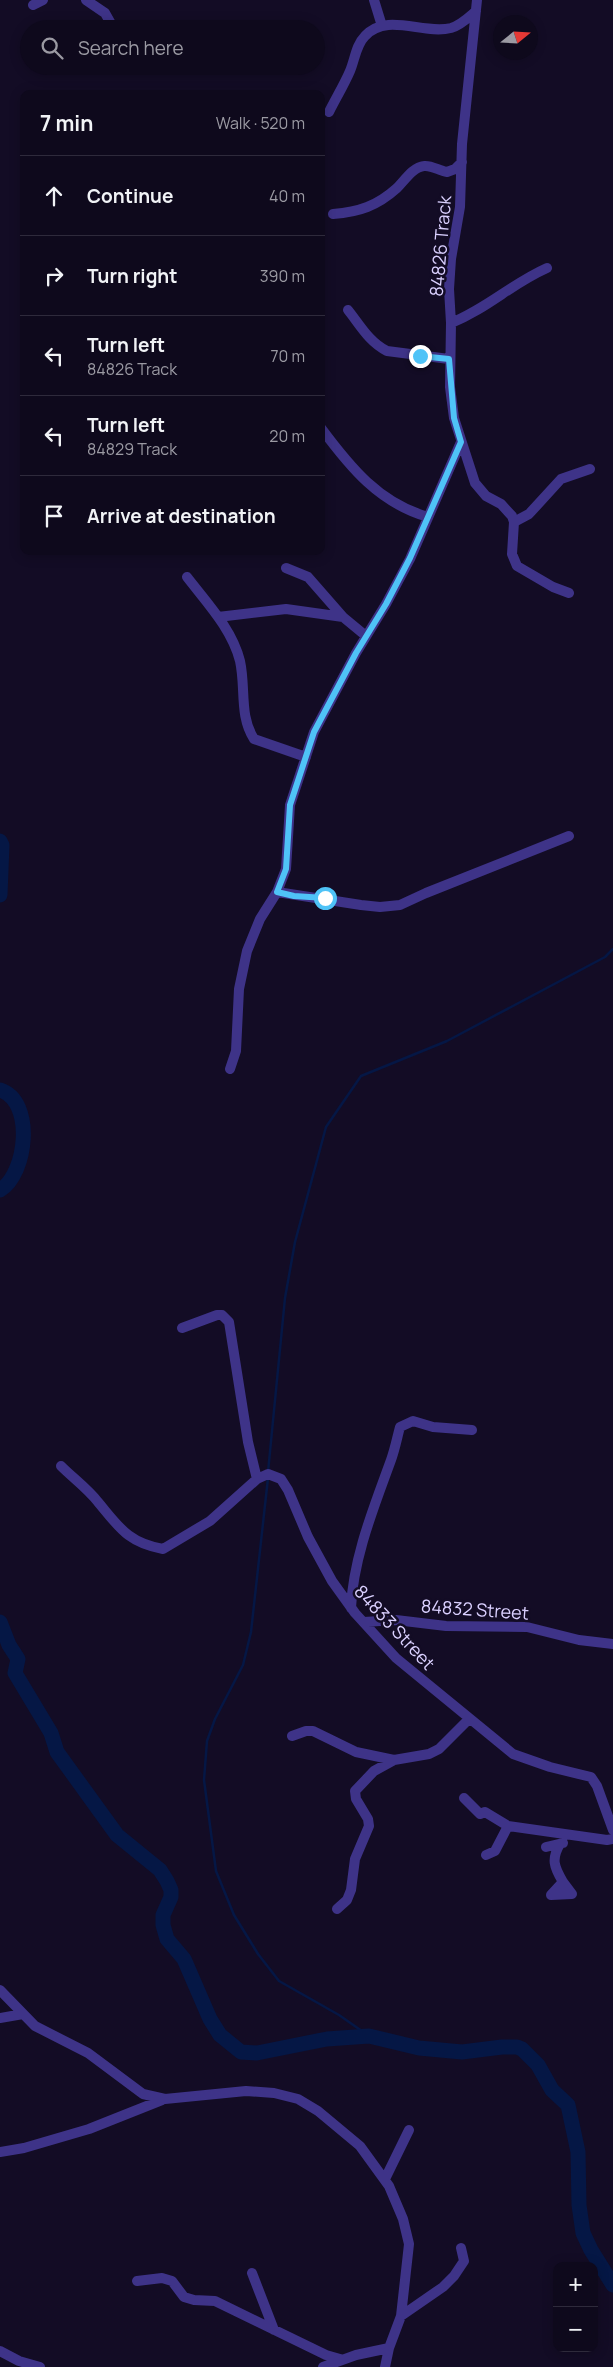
<!DOCTYPE html>
<meta charset="utf-8">
<style>
:root{--surface:#0e091c;--page:#171225;--text:#f1f3f6;--muted:#9b9aa3;--line:#2e2a3b}
body{margin:0;font-family:Manrope,sans-serif;background:var(--page);color:var(--text)}
.controls{position:absolute;right:15px;bottom:15px;display:grid;overflow:hidden;border-radius:10px;box-shadow:0 2px 12px #0003}
.controls button{width:45px;height:45px;display:grid;place-items:center;padding:0;border:0;border-bottom:1px solid var(--line);background:var(--surface);color:var(--text);font:25px sans-serif}
.compass{position:absolute;left:493px;top:15px;width:45px;height:45px;border-radius:50%;background:var(--surface);box-shadow:0 2px 12px #0003;rotate:72deg}
.stop{position:absolute;width:15px;height:15px;margin:-11px;border:4px solid #4fc3f7;border-radius:50%;background:#fff}
.stop.end{background:#4fc3f7;border-color:#fff;box-shadow:0 1px 5px #0008}
.list{margin:0;padding:0;list-style:none}
h2{display:flex;justify-content:space-between;align-items:center;height:65px;margin:0;padding:0 20px;font-size:21px}
h2 small{font-size:16px;font-weight:400;color:var(--muted)}
.list li{display:grid;grid-template-columns:32px 1fr auto;gap:15px;align-items:center;box-sizing:border-box;height:80px;padding:0 20px;border-top:1px solid var(--line)}
.list b{display:block;font-size:19px;white-space:nowrap}
.list p{margin:0;font-size:16px;white-space:nowrap;color:var(--muted)}
.list em{font-size:16px;font-style:normal;color:var(--muted)}
.icon{flex:none;width:28px;height:28px;fill:none;stroke:currentColor;stroke-width:2;stroke-linecap:round;stroke-linejoin:round}
.map{position:relative;flex:none;width:613px;height:2367px;overflow:hidden}
.search{position:absolute;background:var(--surface);box-shadow:0 2px 12px #0003;left:20px;top:20px;width:305px;height:55px;display:flex;align-items:center;gap:12px;box-sizing:border-box;padding:0 18px;border-radius:28px;color:var(--muted);font-size:19px}
.panel{position:absolute;background:var(--surface);box-shadow:0 2px 12px #0003;left:20px;top:90px;width:305px;height:465px;border-radius:10px}
.map>svg:first-child{display:block}
</style>
<div class="map">
<svg width="613" height="2367" viewBox="0 0 613 2367">
<rect width="100%" height="100%" fill="#130c25"/>
<g fill="none" stroke-linecap="round" stroke-linejoin="round">
<path stroke="#051745" stroke-width="2.5" d="M268,1472L285,1298L295,1242L326,1127L361,1076L447,1041L605,957L613,949
M268,1478L251,1632L243,1665L215,1719L207,1741L204,1780L216,1871L234,1915L258,1954L279,1981L339,2015L369,2036"/>
<path stroke="#051745" stroke-width="15" d="M0,841L2,845L0,895
M0,1090C35,1101 27,1174 0,1190
M0,1622L9,1645L18,1659L15,1673L51,1733L57,1752L117,1835L160,1870L167,1881L171,1890V1897L163,1915V1925L167,1939L184,1959L210,2019L220,2035L241,2052L257,2053L327,2039L369,2036L419,2048L462,2052L502,2047H517L522,2049L538,2065L552,2090L568,2105L578,2152L579,2205L583,2233L591,2250L613,2285"/>
<path stroke="#3e3388" stroke-width="10" d="M86,0L105,13L114,29
M374,0L382,26
M477,0L462,144L460,207L451,259L449,289L451,323L450,387L454,418L475,483L486,496L501,504L512,516L514,522L512,554L517,566L553,587L569,593
M33,5L43,0
M329,112C336,98 344,85 350,71C355,59 356,45 365,36C387,12 423,35 451,28C461,25 469,17 476,11
M333,214C359,212 377,206 397,188C405,180 413,167 424,166C432,165 439,171 447,172L455,169L462,162
M348,310C360,325 369,342 387,351L449,359
M451,323C488,308 511,284 547,268
M321,428C350,467 379,503 428,517
M514,522L529,514L561,479L590,469
M286,568L308,577L343,617L366,636
M187,577C207,603 232,629 240,661C246,688 239,716 254,739L306,757
M218,617L286,609L343,617
M277,892L361,905L380,907L400,905L426,893L569,836
M230,1069L236,1051L239,989L247,951L260,919L277,892L286,869L290,805L314,732L356,653L386,604L410,559L461,442
M182,1328L217,1315H222L229,1322L248,1442L257,1479
M61,1466C73,1478 88,1489 98,1502C119,1527 128,1543 163,1549L210,1521L257,1479L268,1474L281,1479L288,1490L308,1537L332,1581L355,1613L396,1658L513,1754L550,1767L591,1777L597,1786L613,1830
M351,1608C353,1558 374,1507 391,1460C395,1449 397,1438 400,1427L413,1421L433,1427L472,1430
M364,1622L396,1620L446,1626L527,1627L579,1640L613,1644
M292,1736L306,1731H313L356,1752L394,1760L429,1754L439,1749L469,1719
M464,1798L480,1814L485,1812L508,1826L607,1840L613,1839
M560,1844C551,1859 554,1867 563,1882L551,1895L572,1894L563,1882
M546,1847L563,1843
M486,1855L495,1851L508,1826
M337,1909L347,1900L351,1890L355,1859L369,1826L368,1819L356,1799L355,1791L374,1771L394,1760
M0,1990L35,2026L88,2053L143,2094L165,2099L246,2091L274,2093L298,2099L318,2111L360,2146L389,2186L403,2219L409,2244L401,2316L389,2348L385,2367
M0,2018L23,2014
M0,2152L24,2148L89,2129L162,2100
M385,2179L409,2130
M252,2273L274,2330
M137,2281L162,2278L172,2281L184,2297L194,2300L215,2301L326,2355L340,2359
M401,2316L443,2287L454,2276L464,2261L461,2248
M0,2351L19,2361L40,2367
M323,2367L356,2355L389,2348"/>
</g>
<g fill="none" stroke-linecap="round" stroke-linejoin="round">
<path stroke="#4fc3f7" stroke-width="6" d="M325,898L294,896L277,892L286,869L290,805L314,732L356,653L386,604L410,558L461,442L454,418L449,359L420,356"/>
</g>
<g text-anchor="middle" dominant-baseline="central" stroke-width="5" stroke-linejoin="round" paint-order="stroke">
<g font-size="18" fill="#dad0ff" stroke="#130c25">
<text transform="translate(440 246) rotate(-85)">84826 Track</text>
<text transform="translate(475 1609) rotate(4)">84832 Street</text>
<text transform="translate(395 1627) rotate(47)">84833 Street</text>
</g>
</g>
</svg>
<div class="controls">
<button>+</button>
<button>−</button>
</div>
<svg class="compass" viewBox="-18 -18 36 36"><path d="M0-13l5 13h-10z" fill="#e53935"/><path d="M0 13l5-13h-10z" fill="#9b9aa3"/></svg>
<div class="stop" style="left:325px;top:898px"></div>
<div class="stop end" style="left:420px;top:356px"></div>
<div class="search"><svg class="icon" aria-label="search" viewBox="0 0 24 24"><circle cx="10" cy="10" r="6"/><path d="M15 15l6 6"/></svg>Search here</div>
<section class="panel">
<h2>7 min<small>Walk · 520 m</small></h2>
<ul class="list">
<li><svg class="icon" aria-label="ahead" viewBox="0 0 24 24"><path d="M12 20V5M6 11l6-6 6 6"/></svg><div><b>Continue</b></div><em>40 m</em></li>
<li><svg class="icon" aria-label="right" viewBox="0 0 24 24"><path d="M7 20v-9h11M14 6l5 5-5 5"/></svg><div><b>Turn right</b></div><em>390 m</em></li>
<li><svg class="icon" aria-label="left" viewBox="0 0 24 24"><path d="M17 20v-9H6M10 6l-5 5 5 5"/></svg><div><b>Turn left</b><p>84826 Track</p></div><em>70 m</em></li>
<li><svg class="icon" aria-label="left" viewBox="0 0 24 24"><path d="M17 20v-9H6M10 6l-5 5 5 5"/></svg><div><b>Turn left</b><p>84829 Track</p></div><em>20 m</em></li>
<li><svg class="icon" aria-label="arrive" viewBox="0 0 24 24"><path d="M6 21V4h12l-3 4 3 4H6"/></svg><div><b>Arrive at destination</b></div></li>
</ul>
</section>
</div>
